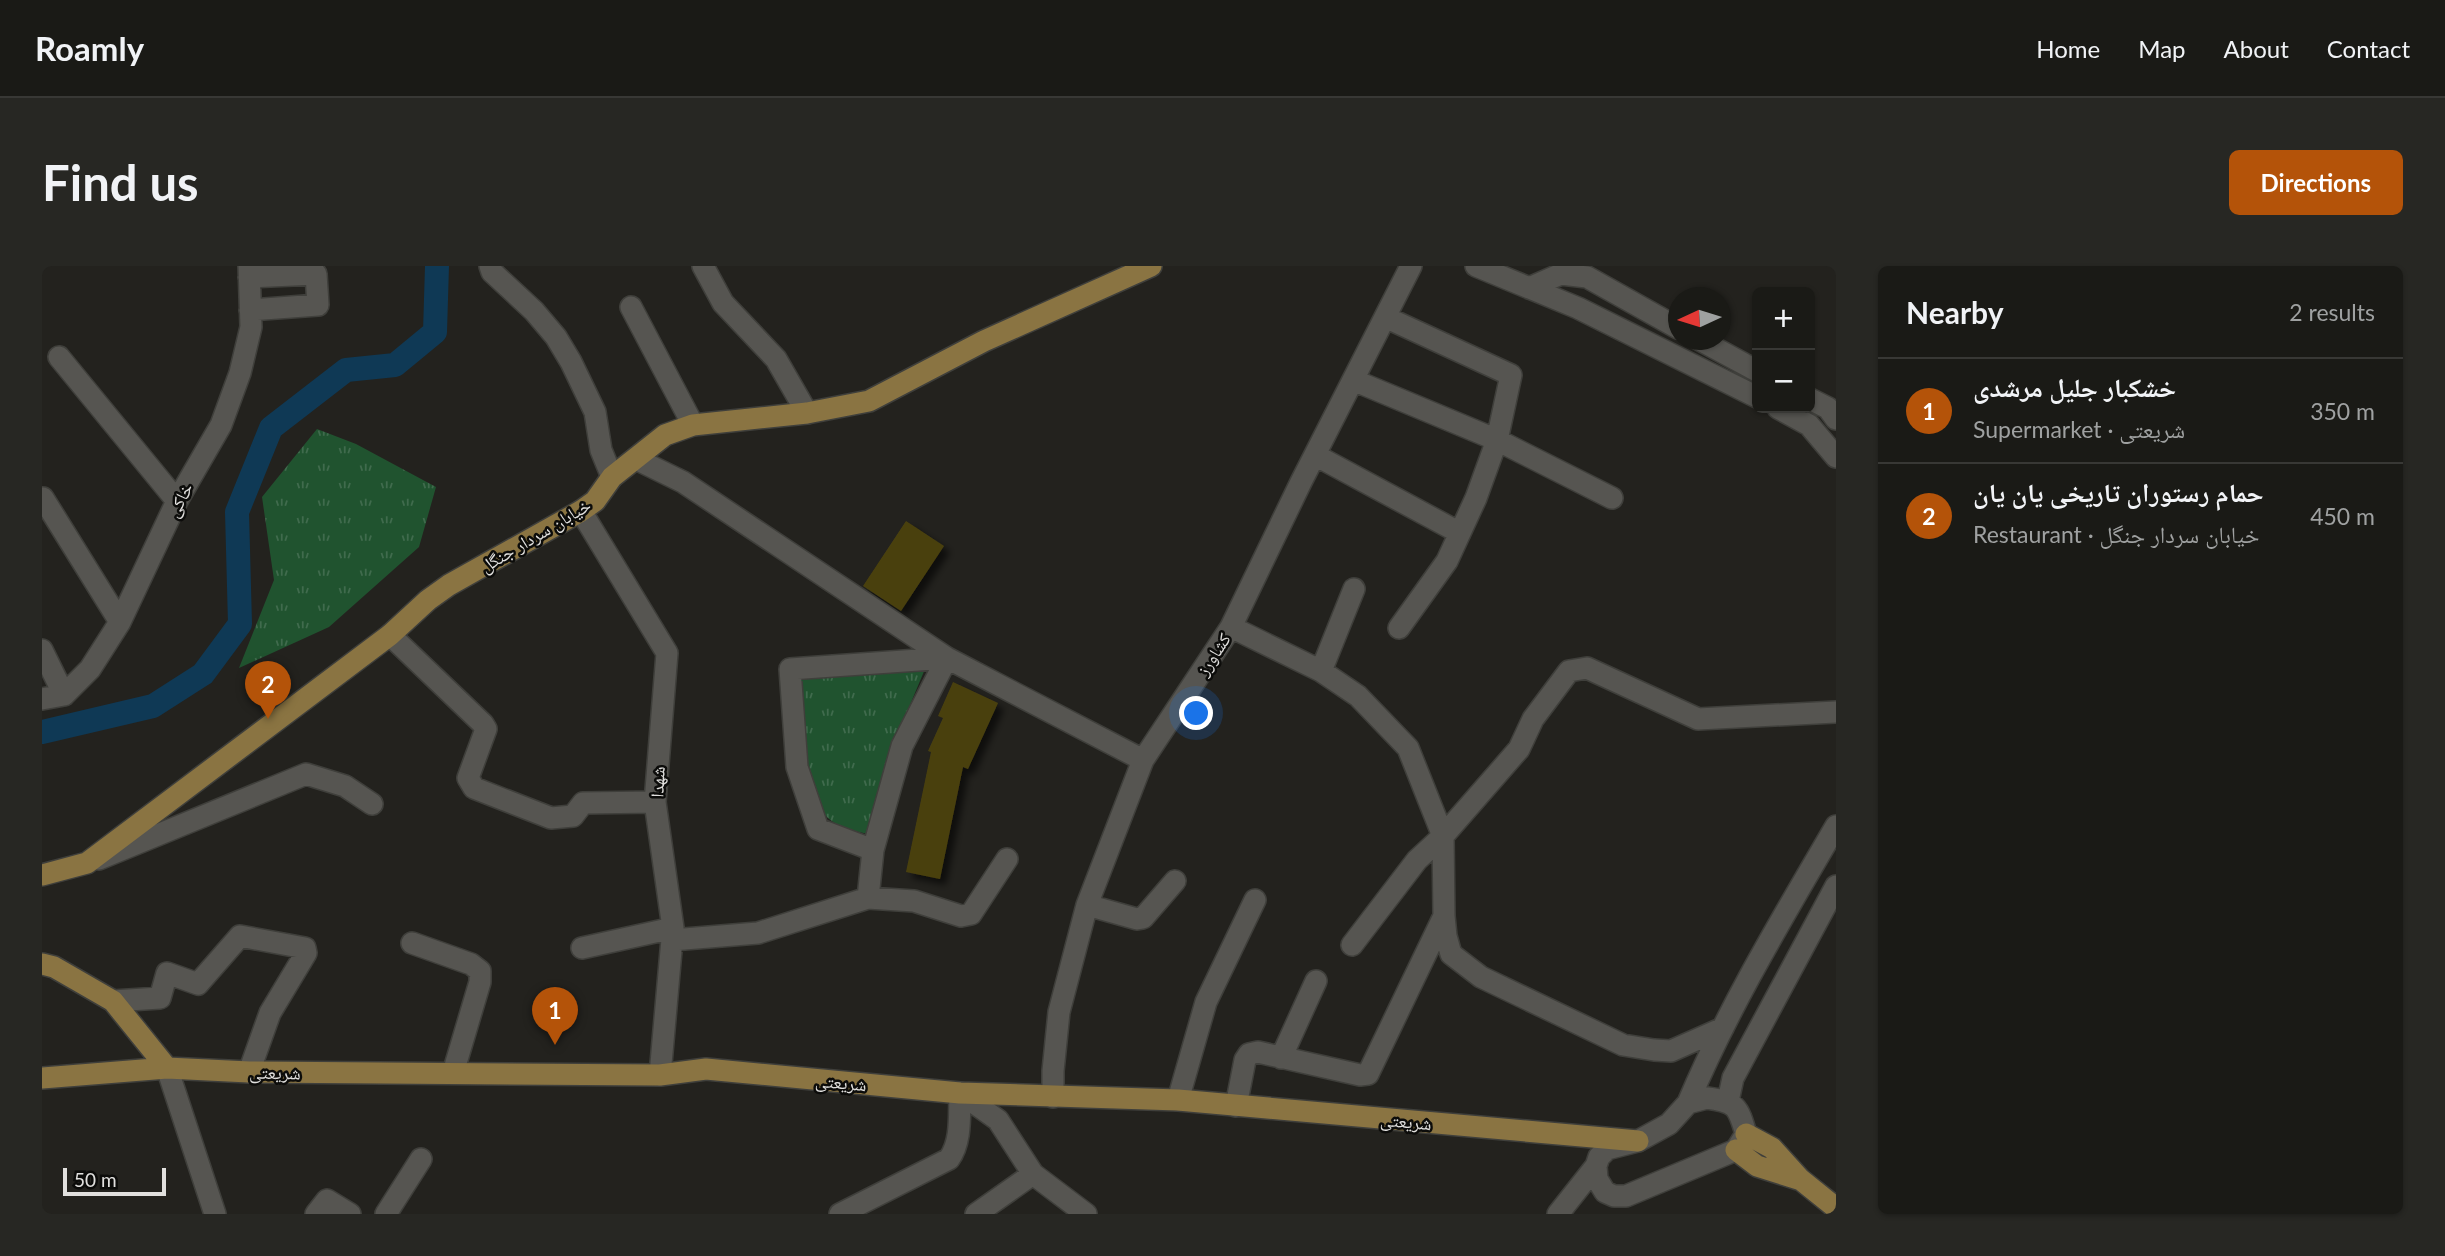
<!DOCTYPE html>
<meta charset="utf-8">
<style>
:root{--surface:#1a1a16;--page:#272723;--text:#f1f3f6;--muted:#9fa1a1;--line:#383835;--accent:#b45309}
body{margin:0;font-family:Lato,"Noto Naskh Arabic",sans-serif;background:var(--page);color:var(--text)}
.controls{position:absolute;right:21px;top:21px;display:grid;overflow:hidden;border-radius:10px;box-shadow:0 2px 5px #0004}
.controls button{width:63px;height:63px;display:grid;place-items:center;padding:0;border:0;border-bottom:2px solid var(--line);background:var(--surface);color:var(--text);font:35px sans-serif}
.compass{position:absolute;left:1626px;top:21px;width:63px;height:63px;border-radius:50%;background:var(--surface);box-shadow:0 2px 5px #0004;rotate:266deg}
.scale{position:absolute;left:21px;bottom:18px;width:103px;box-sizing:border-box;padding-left:7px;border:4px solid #e1e0de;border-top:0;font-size:19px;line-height:24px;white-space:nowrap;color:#e1e0de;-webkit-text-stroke:5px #0c0c0a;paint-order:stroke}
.you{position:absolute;left:1155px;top:448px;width:24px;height:24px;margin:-18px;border:5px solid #fff;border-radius:50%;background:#1a73e8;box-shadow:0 0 0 10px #1a73e833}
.badge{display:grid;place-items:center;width:46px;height:46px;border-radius:50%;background:var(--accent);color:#fff;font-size:23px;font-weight:700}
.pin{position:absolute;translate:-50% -58px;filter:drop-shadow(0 2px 4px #0008)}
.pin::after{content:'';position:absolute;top:37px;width:24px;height:21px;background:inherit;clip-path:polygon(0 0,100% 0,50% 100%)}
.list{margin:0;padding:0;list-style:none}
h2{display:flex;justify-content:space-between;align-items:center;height:91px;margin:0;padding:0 28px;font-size:30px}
h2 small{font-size:23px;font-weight:400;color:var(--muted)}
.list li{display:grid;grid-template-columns:46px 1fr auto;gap:21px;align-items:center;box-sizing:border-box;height:105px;padding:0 28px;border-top:2px solid var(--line)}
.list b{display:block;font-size:26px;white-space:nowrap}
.list p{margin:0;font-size:23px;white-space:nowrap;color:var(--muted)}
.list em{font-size:23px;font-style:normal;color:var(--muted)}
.map{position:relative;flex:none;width:1794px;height:948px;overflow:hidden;border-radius:10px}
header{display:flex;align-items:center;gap:42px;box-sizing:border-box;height:98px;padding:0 35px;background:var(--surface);border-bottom:2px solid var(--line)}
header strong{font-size:33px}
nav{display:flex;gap:38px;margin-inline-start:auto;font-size:24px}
.intro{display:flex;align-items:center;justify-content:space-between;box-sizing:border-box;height:168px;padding:0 42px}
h1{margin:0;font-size:49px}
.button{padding:18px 32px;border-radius:10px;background:var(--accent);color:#fff;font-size:24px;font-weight:700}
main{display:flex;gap:42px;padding:0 42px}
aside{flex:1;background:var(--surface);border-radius:10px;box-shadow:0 2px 5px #0004}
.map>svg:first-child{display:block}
</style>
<header>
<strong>Roamly</strong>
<nav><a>Home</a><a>Map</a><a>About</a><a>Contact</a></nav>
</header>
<div class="intro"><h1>Find us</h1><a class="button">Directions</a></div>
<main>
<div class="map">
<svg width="1794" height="948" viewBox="0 0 1794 948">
<defs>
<pattern id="park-tufts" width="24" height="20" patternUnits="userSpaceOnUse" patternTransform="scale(1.75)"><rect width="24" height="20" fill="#20532f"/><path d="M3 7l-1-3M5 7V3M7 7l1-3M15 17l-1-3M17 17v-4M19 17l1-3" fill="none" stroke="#406b4d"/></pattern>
<filter id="shadow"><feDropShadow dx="6" dy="6" stdDeviation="3.5" flood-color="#0009"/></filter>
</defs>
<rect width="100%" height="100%" fill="#23221e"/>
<path fill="url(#park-tufts)" d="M275,163L314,178L394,221L377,281L287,361L197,402L232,314L220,231Z
M883,403L850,482L832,570C819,566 801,563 791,556C754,529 757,453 753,411Z"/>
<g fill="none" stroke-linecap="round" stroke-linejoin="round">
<path stroke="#0f3955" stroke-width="24" d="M0,466L111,440L161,408L198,358L195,246L229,162L304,104L353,99L393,66L395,0"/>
</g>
<path fill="#4a400e" filter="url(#shadow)" d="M864,255L902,280L859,345L821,320Z
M911,416L956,437L926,503L921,501L898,613L864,606L889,486L886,485L901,452L896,450Z"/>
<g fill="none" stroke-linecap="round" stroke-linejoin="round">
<g stroke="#3f3f3b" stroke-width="24">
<path id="minor" d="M448,0L450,6L492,45L514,71L529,96L553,146L559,184L570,211
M661,0L681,37L734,93L765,147
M1434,0L1536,42L1715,131
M207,11L274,8L276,39L208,44
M1487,22L1519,8L1545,11L1636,62
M589,41L651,159
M1343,51L1469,109L1455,174L1434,232L1405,295L1357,362
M1658,74L1715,105
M17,91L135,235
M1311,114L1455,174L1570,232
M1768,133L1786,142L1794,153
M1736,142L1767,159L1794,191
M1273,189L1418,267
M594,193L641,216L905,392L1101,494
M1,232L78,356
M539,245L625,387L613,536L631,662L618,809
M1189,361L1279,405L1316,430L1366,482L1401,570L1402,650L1404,670L1409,688L1439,711L1581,779L1612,784L1629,785L1681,762
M348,369L441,458L444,463L426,512L432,522L509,552L531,550L541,537L613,536
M0,384L22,429
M1279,405L1312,323
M0,433L22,429L48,403L78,356L135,235L179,159L198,107L209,61L207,0
M831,584L776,563L755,501L748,403L905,392
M57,593L264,508L303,520L330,538
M826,632L831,584L860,480L905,392
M1045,639L1095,653L1101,652L1133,615
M630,674L716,667L826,632L872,635L919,650L929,648L965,593
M370,677L429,698L438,705V716L411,807
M1310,679L1375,594L1401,570L1477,483L1491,453L1527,405L1545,402L1656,453L1794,446
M540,682L631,662
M71,735L118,732L125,707L156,718L198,670L263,682L264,687L228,747L207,806
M1239,792L1274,715
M125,802L173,948
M918,827L956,854L991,908L1044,948
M1011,831V805L1017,746L1045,639L1101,494L1189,361L1259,216L1369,0
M1665,832C1694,836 1696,840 1704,868L1694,884L1584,930H1572L1563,926L1555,913L1554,900L1557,891L1565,883L1596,875L1627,858L1646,837Z
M1136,834L1164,736L1213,634
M1686,835L1691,812L1794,620
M1646,837C1687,740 1741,651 1794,560
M1194,840L1203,794L1207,788L1216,786L1318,809L1326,808L1401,652
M274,948L285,934L308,948
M344,948L379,893
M798,948L907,893C920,875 917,849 918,827
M934,948L991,908
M1516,948L1554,900"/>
</g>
<g stroke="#3f3f3b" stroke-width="24">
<path id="major" d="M0,609L45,597L348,369L386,334L407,319L539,245L553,235L570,211L623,169L651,159L765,147L827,135L942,75L1109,0
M0,698L12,701L71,735L125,802
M0,812L125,802L207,806L618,809L664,803L918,827L1136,834L1596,875
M1704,868L1730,882L1758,913L1794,942
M1694,884L1715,900L1756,913"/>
</g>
<use href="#minor" stroke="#565551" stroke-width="21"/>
<use href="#major" stroke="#8a7442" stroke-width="21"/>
</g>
<g text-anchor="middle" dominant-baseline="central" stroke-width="5" stroke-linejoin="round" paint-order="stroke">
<g font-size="18" fill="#e1e0de" stroke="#0c0c0a">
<text transform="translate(137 234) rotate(-62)">خاکی</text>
<text transform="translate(493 269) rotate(-31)">خیابان سردار جنگل</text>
<text transform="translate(1171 388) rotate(-57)">کشاورز</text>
<text transform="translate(615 516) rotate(-87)">شهدا</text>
<text transform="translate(233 806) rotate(1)">شریعتی</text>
<text transform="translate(799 816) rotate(5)">شریعتی</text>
<text transform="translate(1364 855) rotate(5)">شریعتی</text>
</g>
</g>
</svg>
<div class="controls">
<button>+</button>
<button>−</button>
</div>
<svg class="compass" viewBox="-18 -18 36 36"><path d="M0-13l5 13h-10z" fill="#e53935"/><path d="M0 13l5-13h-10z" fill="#9fa1a1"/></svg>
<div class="scale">50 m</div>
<div class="you"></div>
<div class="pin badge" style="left:513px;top:779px">1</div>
<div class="pin badge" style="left:226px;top:453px">2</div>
</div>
<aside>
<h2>Nearby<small>2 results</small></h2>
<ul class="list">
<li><span class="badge">1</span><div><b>خشکبار جلیل مرشدی</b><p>Supermarket · شریعتی</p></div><em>350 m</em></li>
<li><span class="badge">2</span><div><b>حمام رستوران تاریخی یان یان</b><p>Restaurant · خیابان سردار جنگل</p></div><em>450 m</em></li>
</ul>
</aside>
</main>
